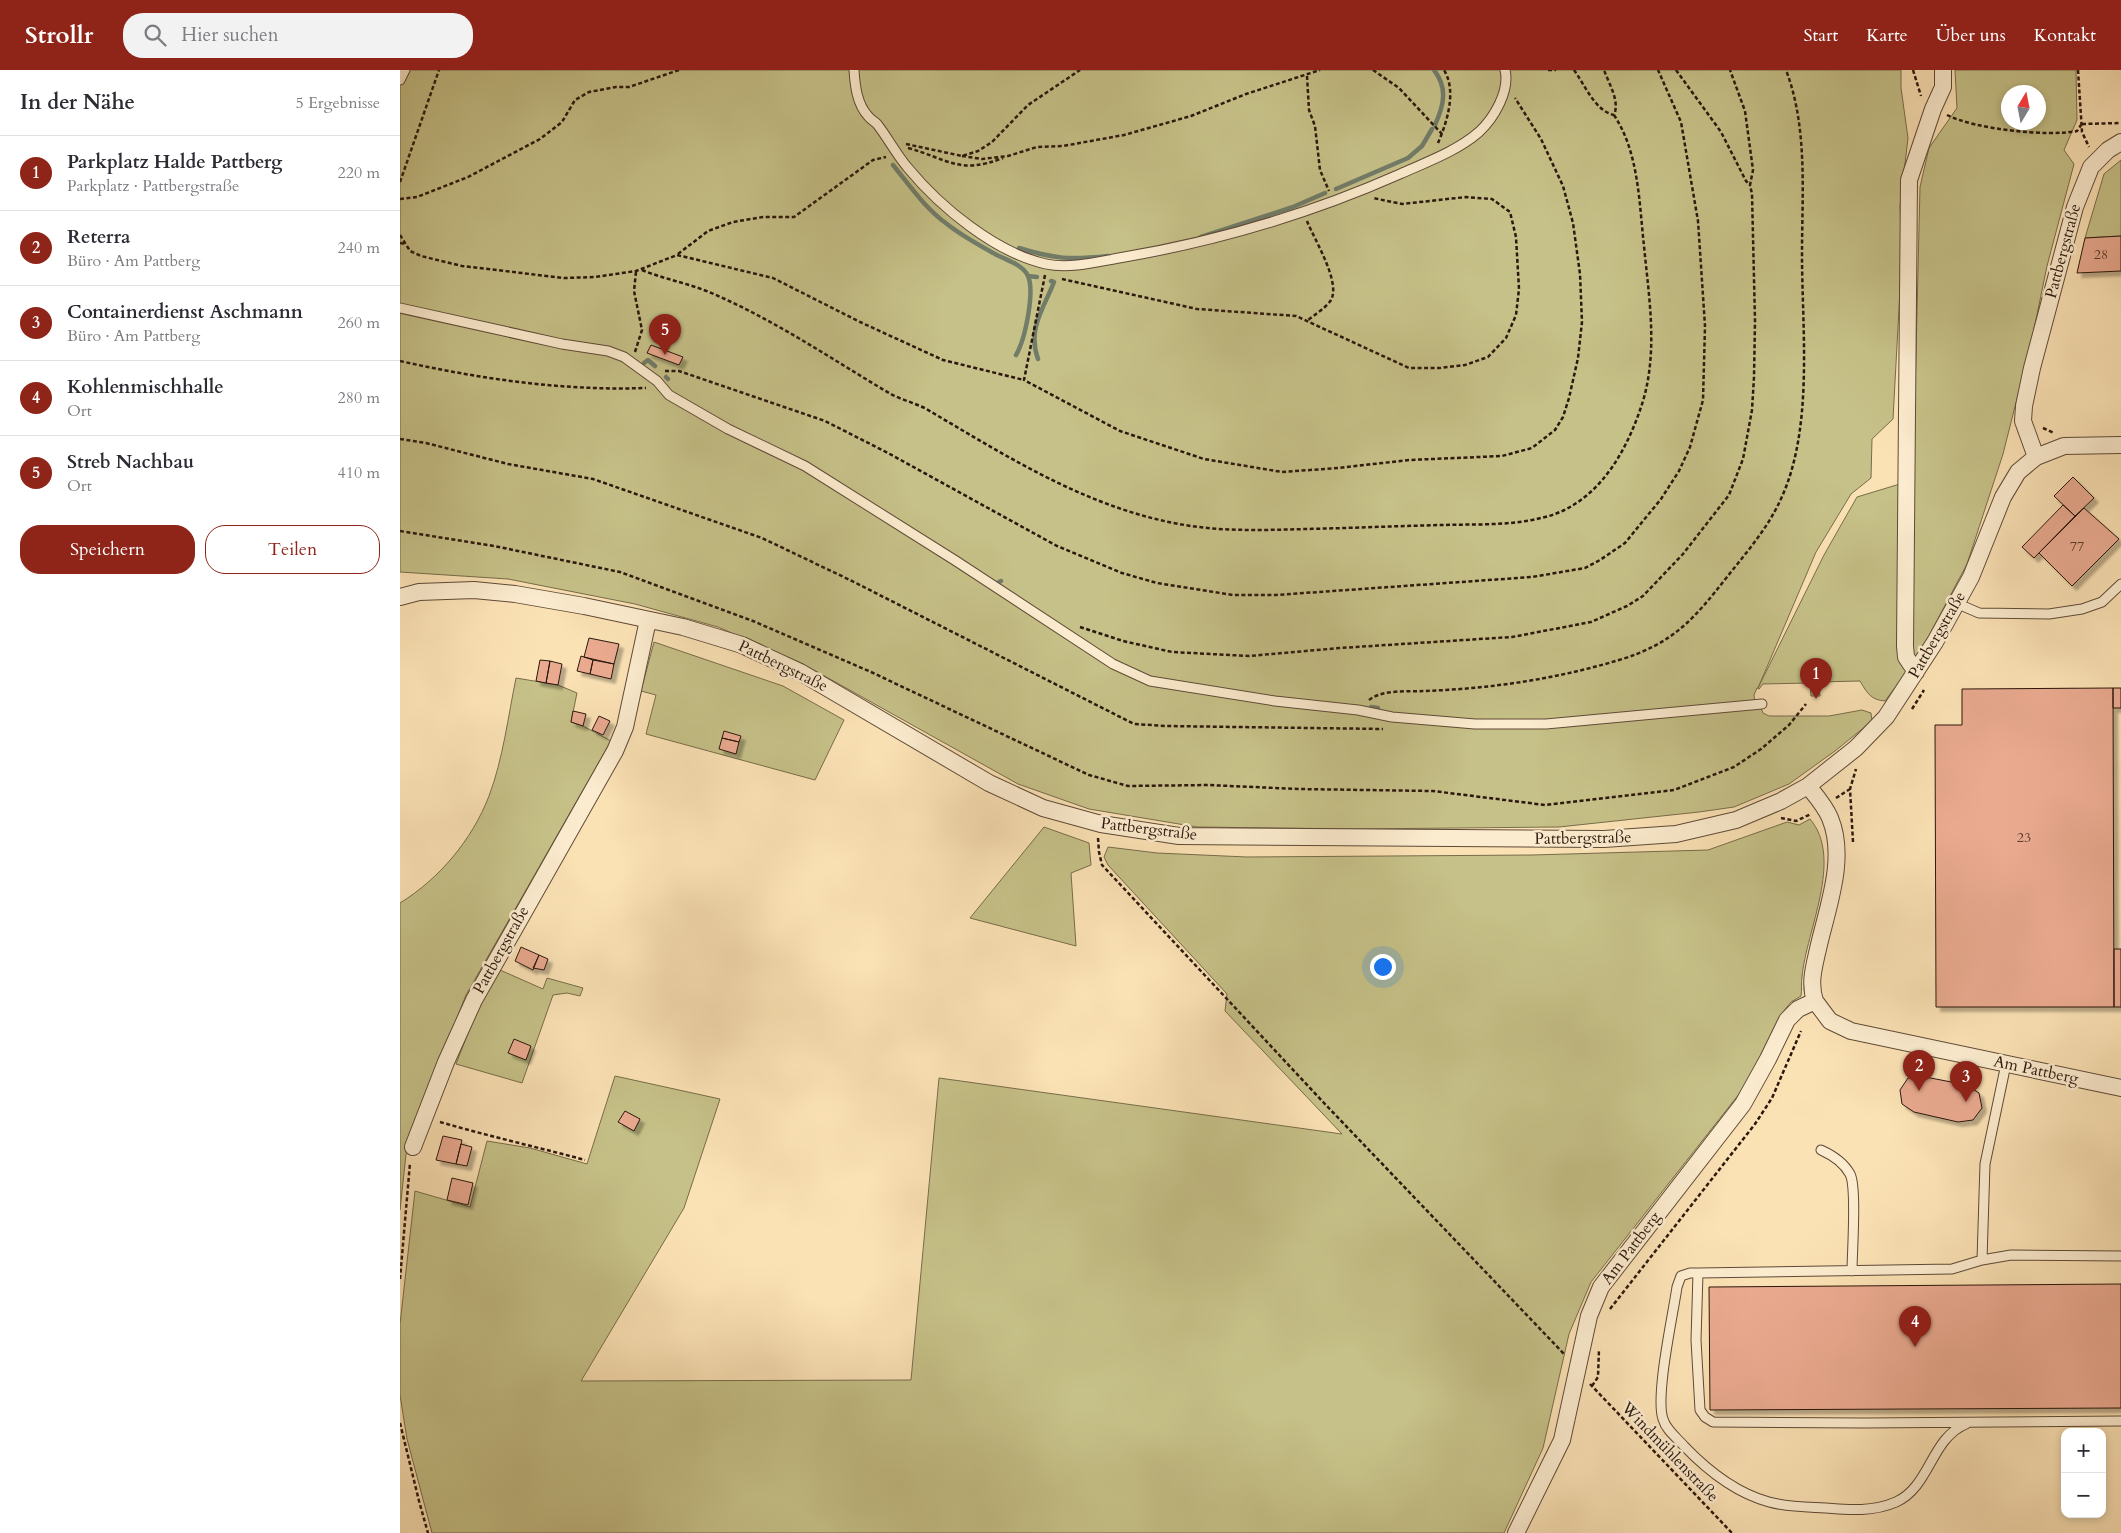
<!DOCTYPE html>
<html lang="de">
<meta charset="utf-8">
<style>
:root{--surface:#fff;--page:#f2f2f3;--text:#2b2b33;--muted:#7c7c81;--line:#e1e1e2;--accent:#8f2418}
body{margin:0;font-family:Cardo,serif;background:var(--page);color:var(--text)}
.controls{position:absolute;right:15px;bottom:15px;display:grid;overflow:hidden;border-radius:10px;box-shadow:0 2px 8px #0003}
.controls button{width:45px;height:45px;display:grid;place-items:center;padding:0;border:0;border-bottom:1px solid var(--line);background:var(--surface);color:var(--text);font:25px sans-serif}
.compass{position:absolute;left:1601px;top:15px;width:45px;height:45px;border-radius:50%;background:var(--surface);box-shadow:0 2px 8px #0003;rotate:10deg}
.you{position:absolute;left:982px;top:896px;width:18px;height:18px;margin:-12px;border:4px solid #fff;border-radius:50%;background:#1a73e8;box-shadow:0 0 0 8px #1a73e833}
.badge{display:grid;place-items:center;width:32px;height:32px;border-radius:50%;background:var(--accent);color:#fff;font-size:16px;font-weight:700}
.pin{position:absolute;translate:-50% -41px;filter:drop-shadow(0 1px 2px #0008)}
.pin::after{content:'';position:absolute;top:26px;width:18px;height:15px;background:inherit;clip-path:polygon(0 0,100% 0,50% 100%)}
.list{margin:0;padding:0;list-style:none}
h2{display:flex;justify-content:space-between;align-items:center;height:65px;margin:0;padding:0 20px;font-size:21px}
h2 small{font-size:16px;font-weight:400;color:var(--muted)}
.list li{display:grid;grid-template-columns:32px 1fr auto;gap:15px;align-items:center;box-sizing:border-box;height:75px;padding:0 20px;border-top:1px solid var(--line)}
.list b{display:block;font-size:19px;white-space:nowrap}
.list p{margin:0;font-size:16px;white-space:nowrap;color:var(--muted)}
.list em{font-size:16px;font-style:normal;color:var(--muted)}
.actions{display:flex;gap:10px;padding:15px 20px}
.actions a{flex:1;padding:11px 0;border:1px solid var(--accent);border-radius:20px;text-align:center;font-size:18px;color:var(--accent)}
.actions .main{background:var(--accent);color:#fff}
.icon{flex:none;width:28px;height:28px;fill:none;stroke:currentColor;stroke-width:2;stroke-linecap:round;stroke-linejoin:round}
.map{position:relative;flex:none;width:1721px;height:1463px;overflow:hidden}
header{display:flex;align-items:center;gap:30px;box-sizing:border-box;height:70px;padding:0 25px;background:var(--accent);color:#fff}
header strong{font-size:24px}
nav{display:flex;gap:28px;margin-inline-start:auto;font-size:18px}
.search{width:350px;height:45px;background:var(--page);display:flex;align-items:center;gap:12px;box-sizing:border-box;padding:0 18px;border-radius:20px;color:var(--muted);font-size:19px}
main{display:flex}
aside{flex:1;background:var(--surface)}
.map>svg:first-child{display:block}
</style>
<header>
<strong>Strollr</strong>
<div class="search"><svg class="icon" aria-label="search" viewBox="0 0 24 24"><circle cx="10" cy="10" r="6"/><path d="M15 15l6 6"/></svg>Hier suchen</div>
<nav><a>Start</a><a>Karte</a><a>Über uns</a><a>Kontakt</a></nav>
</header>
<main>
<aside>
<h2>In der Nähe<small>5 Ergebnisse</small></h2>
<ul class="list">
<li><span class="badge">1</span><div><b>Parkplatz Halde Pattberg</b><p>Parkplatz · Pattbergstraße</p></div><em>220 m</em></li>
<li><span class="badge">2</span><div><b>Reterra</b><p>Büro · Am Pattberg</p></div><em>240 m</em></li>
<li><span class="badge">3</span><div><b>Containerdienst Aschmann</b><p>Büro · Am Pattberg</p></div><em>260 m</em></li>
<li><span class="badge">4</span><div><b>Kohlenmischhalle</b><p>Ort</p></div><em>280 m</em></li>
<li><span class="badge">5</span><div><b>Streb Nachbau</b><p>Ort</p></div><em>410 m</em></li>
</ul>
<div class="actions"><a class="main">Speichern</a><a>Teilen</a></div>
</aside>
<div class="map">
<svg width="1721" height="1463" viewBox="0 0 1721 1463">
<defs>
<filter id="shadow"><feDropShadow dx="4.5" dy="4.5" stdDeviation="1" flood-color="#0004"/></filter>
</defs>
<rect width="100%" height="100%" fill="#fbe2b5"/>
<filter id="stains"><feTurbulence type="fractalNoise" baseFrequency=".004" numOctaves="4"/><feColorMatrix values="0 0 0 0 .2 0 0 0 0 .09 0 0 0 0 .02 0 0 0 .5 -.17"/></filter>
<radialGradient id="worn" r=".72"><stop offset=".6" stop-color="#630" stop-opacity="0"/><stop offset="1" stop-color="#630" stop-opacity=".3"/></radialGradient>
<path fill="#c6c188" stroke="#786c4a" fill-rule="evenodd" d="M0,0H1501V18L1508,68L1500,136L1502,183L1493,349L1472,369L1471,408L1451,424L1416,482L1358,618L1424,485L1457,427L1513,410L1520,117L1529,78L1557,38L1555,0H1676L1677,50L1664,80L1674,94L1647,196L1632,269L1603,384L1567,494L1517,588L1485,631C1471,630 1467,623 1460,611L1418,612L1420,626H1411L1410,613L1363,614L1359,619L1357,618L1354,625L1355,636L1361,638L1363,643L1369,646H1429L1462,640L1471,643L1472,651L1435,681L1389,714L1334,737L1299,742L1159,757L956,759L797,757L689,739L618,714L403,594L318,557L235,534L108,509L0,502ZM1608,22H1638V52H1608Z
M1721,90V166L1685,168L1704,104Z
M254,572L383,616L444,650L415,710L246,664L256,625L241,621Z
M116,608L158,615L177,623L171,652L183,656L211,671L66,925L7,1075L0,1140V833C39,809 72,770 89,726C103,689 108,647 116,608Z
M1410,749C1444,789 1406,861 1402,907C1401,913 1402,920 1401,926L1391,932L1383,942L1343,1019L1191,1212L1169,1264L1143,1378L1104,1463H32L7,1369L0,1325V1254L15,1121L70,1137L87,1071L130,1078L187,1094L215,1006L320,1029L284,1138L181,1311L511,1310L539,1008L942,1064L825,941L827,924L708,795L704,787L708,777L757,783L847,787L1132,785L1308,780L1387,752L1399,755Z
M644,757L689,773L691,795L671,803L676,876L570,848Z
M100,900L143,919L147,908L183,918L180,926L167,923L153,925L122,1013L56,994L77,940Z"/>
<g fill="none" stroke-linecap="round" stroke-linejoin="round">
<path stroke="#717c69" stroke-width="4.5" d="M1034,0C1048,18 1044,35 1035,55
M493,95C510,116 525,138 547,154C562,166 579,175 595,184C606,190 621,194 627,204C636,219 625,270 616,285
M936,119L1008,88L1022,76L1032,59
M801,167L893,137L925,123
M619,178C654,189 671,190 708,186
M628,206L637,207
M638,289C627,259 644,238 654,212L651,211
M244,293L248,290L255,296
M266,307L268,309
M599,512L601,511
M971,637L978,638"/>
</g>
<path fill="#eaaa90" stroke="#2b170d" filter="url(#shadow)" d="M1721,166V201L1677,203L1685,168Z
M251,275L283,287L279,295L247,283Z
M1673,407L1694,428L1675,446L1654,426Z
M1663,435L1675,446L1634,488L1622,477Z
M1684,438L1719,469L1672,516L1639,483Z
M189,568L219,574L214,594L184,587Z
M181,586L193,590L190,604L177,601Z
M140,590L150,591L146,613L136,611Z
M193,590L214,594L211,609L190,604Z
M150,591L162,594L158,615L146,613Z
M1713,618H1721V638H1713Z
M1713,618L1714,937H1536L1535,655H1562V619Z
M173,641L186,644L183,656L171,652Z
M199,646L210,651L203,665L192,660Z
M324,661L341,666L339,672L322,668Z
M322,668L339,672L336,684L319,679Z
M121,877L139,885L133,900L115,891Z
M1714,879H1721V937H1714Z
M139,885L148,889L144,900L133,898Z
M114,969L131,976L126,990L108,983Z
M1515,1005L1567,1015L1579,1023L1582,1038L1573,1050L1558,1052L1514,1042L1502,1034L1500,1020L1508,1008Z
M225,1041L240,1049L234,1061L218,1052Z
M43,1066L62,1070L56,1094L36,1090Z
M61,1074L72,1077L67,1096L56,1094Z
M52,1108L73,1113L68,1135L47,1130Z
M1721,1214V1338L1310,1340L1309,1217Z"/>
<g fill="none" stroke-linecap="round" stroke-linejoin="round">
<g stroke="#5f4a37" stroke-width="11">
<path id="service" d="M454,0C455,16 457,34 468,46C470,49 474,51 477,54C488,68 496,84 508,98C540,137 596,183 646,194C669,199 697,192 719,188C814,172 912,143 1000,104C1027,92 1057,81 1079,62C1094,48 1110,21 1105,0
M0,10L5,0
M0,238L162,274L208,281L224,287L257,311L269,325L328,359L405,396L556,491L713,594L750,611L875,631L958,640L992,647L1075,654H1146L1362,634
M1556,533L1579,543L1649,544L1682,539L1702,532L1721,514
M1421,1080C1432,1085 1444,1093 1450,1104C1457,1117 1452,1183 1452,1201
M1721,1186L1611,1185L1582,1190L1552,1199L1298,1203L1296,1270L1300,1340L1305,1347L1313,1352L1464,1353L1721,1351
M1582,1190L1585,1094L1606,994
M1298,1203H1290L1281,1206L1277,1217C1273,1245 1255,1326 1263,1349C1266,1360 1277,1368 1284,1376C1307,1400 1336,1423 1369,1432C1387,1437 1407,1437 1425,1438C1450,1440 1473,1442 1496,1432C1530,1417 1531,1368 1566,1354"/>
</g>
<g stroke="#5f4a37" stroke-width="18">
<path id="minor" d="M1636,387L1623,351L1624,336L1632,298L1675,137L1691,97L1708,80L1721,72
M0,527L19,522L74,520L115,524L184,536L283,557L316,567L342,575L400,602L589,713L643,738L701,754L779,766L1204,769L1276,764L1336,750L1381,731L1408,716L1456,678L1486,647L1535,572L1571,507L1603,427L1618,402L1636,387L1664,376L1721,375
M1516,602L1506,587L1505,576L1509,110L1533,39L1543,17V0
M1415,931L1430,951L1451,961L1721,1018
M13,1077L46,992L74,930L215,681L225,657L248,550
M1116,1463L1162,1370L1189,1246L1201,1217L1343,1034L1368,989L1387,950L1398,939L1415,931C1409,913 1414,897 1418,879C1427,838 1447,789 1430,748C1425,736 1416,726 1408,716"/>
</g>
<path stroke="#2b170d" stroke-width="2.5" stroke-dasharray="4 2.5" stroke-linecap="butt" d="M973,0L999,18L1042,64
M1148,0H1156
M1174,0C1185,15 1195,41 1214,45C1220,31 1209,14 1204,0
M1276,0L1321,62L1346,111L1350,115L1353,100L1345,41L1330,0
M1513,0L1521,26
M1678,0L1682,62L1689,77
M907,6L909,40L915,56L920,100L929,121
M1547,45C1574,59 1648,67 1677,61L1681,55
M1682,54L1721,53
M1038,73C1047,52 1057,21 1044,0
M506,74L562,86L578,81L592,72L628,35L680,0
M508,78C548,89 559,105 603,88
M562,86L582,89L608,86L637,77L663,76L724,65L791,46L846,24L920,0
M0,112L39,0
M0,129L17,127L68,107L140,69L162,52L175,30L189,22L216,17H229L279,0
M907,151C914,169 941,212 931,230C926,238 914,245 907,251
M0,165L10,181L21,186L62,196L164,208L195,207L236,201L277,185L373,208L460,252L543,290L624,310
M0,173L5,174
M278,184L308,161L333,152L363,147H394L473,90L486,87
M242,200C264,209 287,213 309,222C373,249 430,288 489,323C501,330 516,333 528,340C608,387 686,437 779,454C822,462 864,460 907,459C952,458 997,456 1042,455C1074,454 1109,456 1141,448C1197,436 1227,382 1243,331C1258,280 1249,228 1244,176C1239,132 1239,83 1214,45
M645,205L624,310L720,361L804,389L882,402L938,398L1009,390L1102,386L1132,378L1155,360L1163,347L1169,328L1178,288L1182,252L1180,204L1173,153L1163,116L1141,69L1115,28
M662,209L797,239L896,246L1009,298H1040L1065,295L1088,287L1106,268L1116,245L1119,219L1116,167L1110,142L1092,129L1066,127L1002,134L973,128
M235,282L242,260L234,221L236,202
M0,291C81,309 163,321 246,318
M265,301H279L425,351L488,383L657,476L722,503L757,513L833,525H876L1132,507L1185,498L1200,490L1225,473L1261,429L1279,401L1290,377L1303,330L1305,256L1298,151L1281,52L1258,0
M1643,358L1654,363
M0,369L26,373L108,394L193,409L362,468L452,511L734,654L766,656L983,659
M0,461L94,476L220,502L353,551L471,602L689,705L728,716L808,715L898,719L1033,721L1145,735L1274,720L1334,697L1361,679L1389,655L1406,634
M680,557L723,571L772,582L849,586L940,578L1112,567L1191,552L1227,536L1243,526L1283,484L1329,425L1343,389L1352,340L1354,307L1355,251L1352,124L1350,115
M969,630C983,619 1006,622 1023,621C1089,619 1156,609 1219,590C1273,574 1294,549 1327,507C1346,483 1367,459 1380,431C1414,360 1402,261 1402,184C1402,123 1408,58 1386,0
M1512,639L1524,620
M1436,728L1450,719
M1381,748L1396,751L1411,744
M698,768L699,782L702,795L924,1033L1165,1285
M1453,772L1450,719L1456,699
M40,1052C88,1066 137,1077 185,1090
M0,1209L10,1093
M1210,1239L1355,1054L1372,1028L1401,961
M1190,1314L1332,1463
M1192,1316L1198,1307L1199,1279
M0,1353L19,1431L28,1463"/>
<use href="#service" stroke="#fceccf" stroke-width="9"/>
<use href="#minor" stroke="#fceccf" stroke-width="16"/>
</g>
<g text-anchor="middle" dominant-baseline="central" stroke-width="5" stroke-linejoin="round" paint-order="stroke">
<g font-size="14" fill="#5b3c2e">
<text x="1701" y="184">28</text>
<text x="1677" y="476">77</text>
<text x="1624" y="767">23</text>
</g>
<g font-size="16" fill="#2b170d" stroke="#fceccf">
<text transform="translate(1663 181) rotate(-75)">Pattbergstraße</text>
<text transform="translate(1537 565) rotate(-60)">Pattbergstraße</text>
<text transform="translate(383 596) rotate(26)">Pattbergstraße</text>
<text transform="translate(749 759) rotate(7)">Pattbergstraße</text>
<text transform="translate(1183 768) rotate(-1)">Pattbergstraße</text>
<text transform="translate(101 880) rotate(-61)">Pattbergstraße</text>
<text transform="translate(1636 1000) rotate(12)">Am Pattberg</text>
<text transform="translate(1231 1178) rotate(-53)">Am Pattberg</text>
<text transform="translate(1270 1382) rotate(46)">Windmühlenstraße</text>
</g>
</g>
<rect width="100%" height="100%" filter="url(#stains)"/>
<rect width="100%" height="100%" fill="url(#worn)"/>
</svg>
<div class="controls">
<button>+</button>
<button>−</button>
</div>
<svg class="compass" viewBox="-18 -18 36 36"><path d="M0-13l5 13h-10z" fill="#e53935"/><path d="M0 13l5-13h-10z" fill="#7c7c81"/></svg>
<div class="you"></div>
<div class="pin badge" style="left:1416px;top:629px">1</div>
<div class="pin badge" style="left:1519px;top:1021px">2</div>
<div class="pin badge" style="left:1566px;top:1032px">3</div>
<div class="pin badge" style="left:1515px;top:1277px">4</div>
<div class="pin badge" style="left:265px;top:285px">5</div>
</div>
</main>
